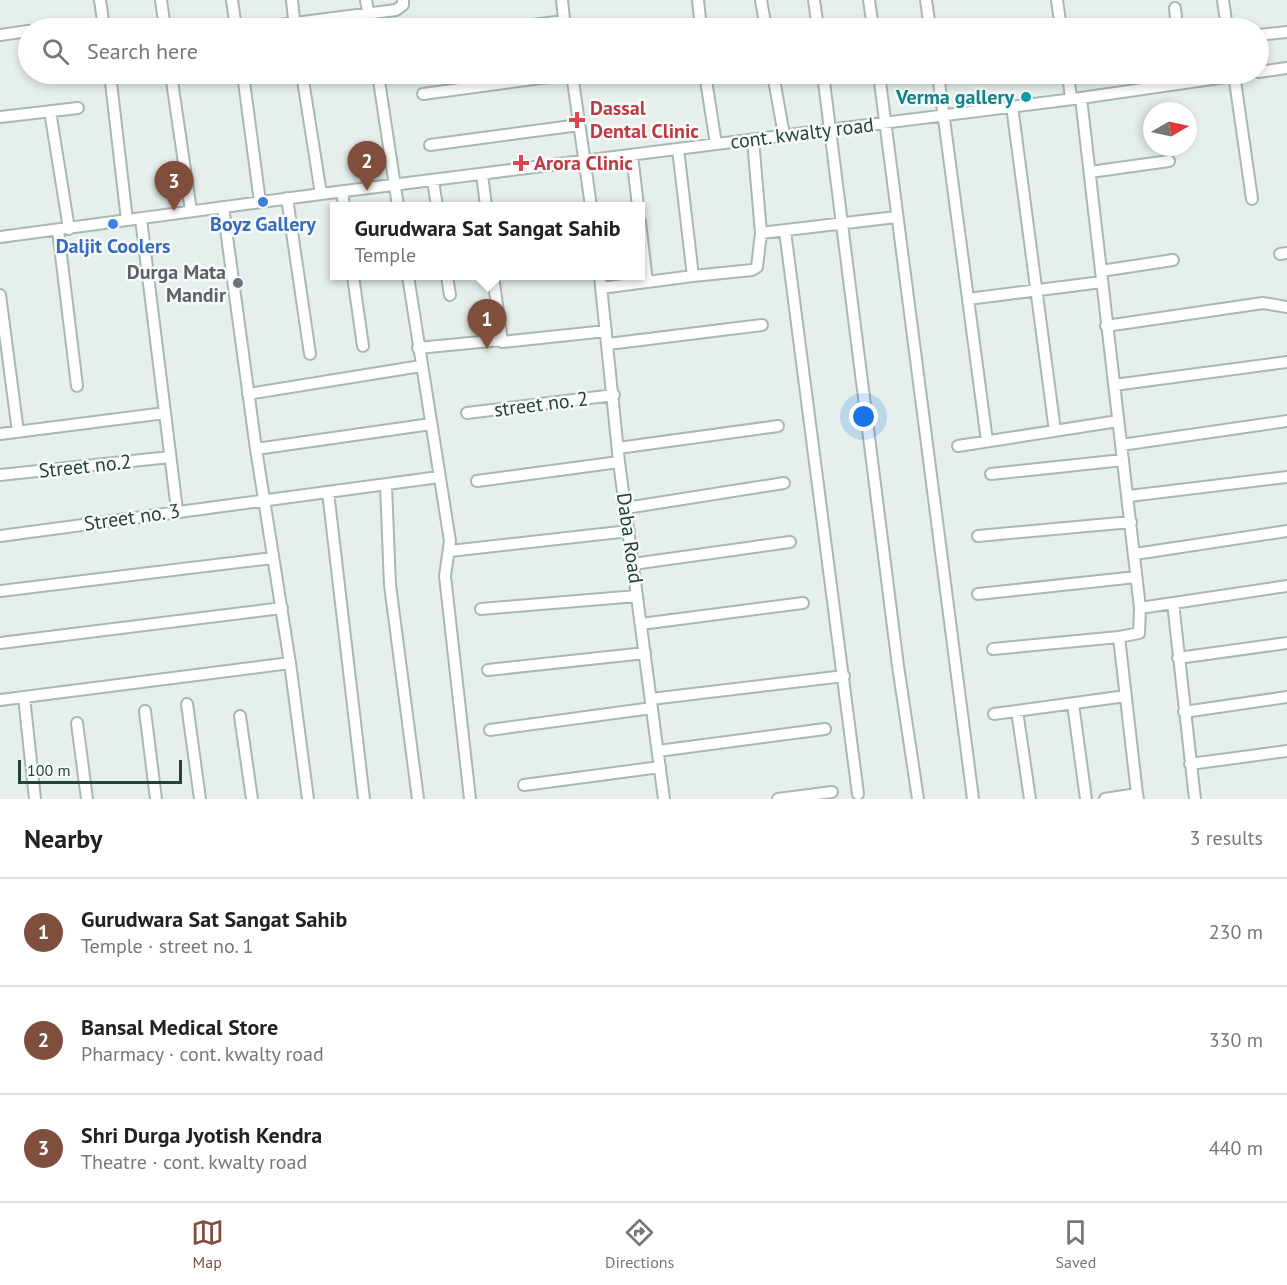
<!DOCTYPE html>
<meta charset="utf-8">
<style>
:root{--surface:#fff;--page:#f2f2f2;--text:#222;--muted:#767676;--line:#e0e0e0;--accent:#804e3d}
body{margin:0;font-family:"PT Sans",sans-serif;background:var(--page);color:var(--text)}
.compass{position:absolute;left:1143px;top:102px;width:54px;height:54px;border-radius:50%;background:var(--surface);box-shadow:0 3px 9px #0003;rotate:81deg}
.scale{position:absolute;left:18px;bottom:15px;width:164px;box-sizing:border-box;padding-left:6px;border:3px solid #24423a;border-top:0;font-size:16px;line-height:21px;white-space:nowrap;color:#24423a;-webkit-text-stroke:4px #f7fbf9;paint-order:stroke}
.you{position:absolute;left:864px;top:417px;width:21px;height:21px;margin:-15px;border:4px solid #fff;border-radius:50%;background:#1a73e8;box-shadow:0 0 0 9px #1a73e833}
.badge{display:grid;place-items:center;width:39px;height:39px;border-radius:50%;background:var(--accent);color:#fff;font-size:20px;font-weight:700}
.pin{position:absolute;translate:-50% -50px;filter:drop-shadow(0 2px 3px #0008)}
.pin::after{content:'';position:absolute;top:32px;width:21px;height:18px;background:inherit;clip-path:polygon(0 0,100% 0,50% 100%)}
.popup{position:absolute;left:330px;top:202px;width:315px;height:78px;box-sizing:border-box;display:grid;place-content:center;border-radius:0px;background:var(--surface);filter:drop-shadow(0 2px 4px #0005);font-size:20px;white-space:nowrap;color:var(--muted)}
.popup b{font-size:22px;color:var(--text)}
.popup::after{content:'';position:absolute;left:50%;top:100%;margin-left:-12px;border:12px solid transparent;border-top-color:var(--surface)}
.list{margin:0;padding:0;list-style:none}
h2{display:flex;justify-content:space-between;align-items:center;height:78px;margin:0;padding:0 24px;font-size:26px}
h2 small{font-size:20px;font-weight:400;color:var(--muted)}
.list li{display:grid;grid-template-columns:39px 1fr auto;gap:18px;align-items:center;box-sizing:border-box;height:108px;padding:0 24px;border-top:2px solid var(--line)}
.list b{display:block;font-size:22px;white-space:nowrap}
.list p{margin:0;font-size:20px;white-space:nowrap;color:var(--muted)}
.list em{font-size:20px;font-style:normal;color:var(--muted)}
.icon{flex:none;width:33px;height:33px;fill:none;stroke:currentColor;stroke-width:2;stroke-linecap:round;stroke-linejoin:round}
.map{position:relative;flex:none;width:1287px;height:799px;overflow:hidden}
.search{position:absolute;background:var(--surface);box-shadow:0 3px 9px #0003;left:18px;right:18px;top:18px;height:66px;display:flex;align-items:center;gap:15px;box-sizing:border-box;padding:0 21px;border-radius:33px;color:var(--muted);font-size:22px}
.sheet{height:402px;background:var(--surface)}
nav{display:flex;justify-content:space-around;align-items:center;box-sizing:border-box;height:84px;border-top:2px solid var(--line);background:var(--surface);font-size:16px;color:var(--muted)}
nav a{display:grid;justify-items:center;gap:3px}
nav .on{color:var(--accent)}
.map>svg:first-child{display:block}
</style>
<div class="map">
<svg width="1287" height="799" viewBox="0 0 1287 799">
<rect width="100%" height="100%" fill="#e6efeb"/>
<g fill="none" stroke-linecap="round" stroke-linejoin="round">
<g stroke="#a8b8b2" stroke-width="14">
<path id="minor" d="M100,0L104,28
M161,0L165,28
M232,0L236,28
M292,0L295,28
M366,0L371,28
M562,0L565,28
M698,0L701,28
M761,0L766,28
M814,0L818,28
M869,0L873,28
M926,0L930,28
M1057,0L1061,28
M1223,0L1227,28
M1175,8L1177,28
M52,28L69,27
M256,28L396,10L403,5V0
M508,28L564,21
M0,35L28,31
M1258,35L1287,32
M1258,72L1287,68
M110,74L127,220
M171,74L191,211
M243,74L260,202
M302,74L321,194
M378,74L398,206
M572,74L591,206
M705,74L716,144
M773,74L784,135
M823,74L898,666L918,799
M879,74L973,799
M938,74L987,441
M1068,74L1071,99
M1234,74L1252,199
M423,94L571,74
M1081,98L1140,608L1139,633L1119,637L1137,794
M1012,106L1055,431
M50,111L69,229
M0,117L78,108
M430,145L579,125
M632,155L638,206
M1090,172L1169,161
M482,174L486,206
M433,181L437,206
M342,192L344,206
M287,198L310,354
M223,207L256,449L431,424
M141,219L177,510
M58,230L77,386
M785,231L858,794
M761,233L896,217
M0,237L321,194L1081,98L1246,74
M1280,254L1287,253
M1101,271L1173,260
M353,276L363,346
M408,276L450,541L445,576L470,799
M447,276L450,295
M493,276L502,342L606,331
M600,276L619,462L664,799
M693,276L752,270L757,267L761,233L753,140
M647,282L693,276L678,149
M601,288L647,282L640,222
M0,295L18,432
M968,299L1102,282
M1106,326L1263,303L1287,307
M608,344L762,325
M418,348L501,340
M1114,385L1287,362
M248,394L421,366
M467,413L614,395
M0,434L165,413
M1121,445L1287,421
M958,446L1118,421
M618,448L778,426
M256,449L290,663L308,799
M991,474L1123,460
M0,475L170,457
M477,481L619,462
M386,485L390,585L418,799
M328,492L364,799
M1129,496L1287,477
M626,508L784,483
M0,536L439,477
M978,536L1131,522
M450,551L629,531
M1135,554L1287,531
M633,564L790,542
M0,591L273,558
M978,594L1136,577
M1173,603L1195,799
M1140,608L1287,586
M481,609L637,596
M641,624L803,603
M0,643L282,608
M993,649L1119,637
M1178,658L1287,643
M488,670L645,653
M24,697L35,799
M651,699L844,676
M0,700L290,663
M187,704L200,799
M1073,704L1086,799
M145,711L156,799
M1017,711L1030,799
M1184,712L1287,697
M994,714L1126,696
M240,716L252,799
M77,723L87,799
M490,730L652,708
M658,751L825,729
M1190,764L1287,751
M524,785L660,767
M778,799L832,792
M1105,799L1137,794L1138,799"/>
</g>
<use href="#minor" stroke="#fff" stroke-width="10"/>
</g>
<circle fill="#0f9aa8" stroke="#f7fbf9" stroke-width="2" cx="1026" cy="97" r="6"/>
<g fill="#e0444e" stroke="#f7fbf9" stroke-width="2">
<path d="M574 111h6v6h6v6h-6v6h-6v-6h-6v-6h6z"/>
<path d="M518 154h6v6h6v6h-6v6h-6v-6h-6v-6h6z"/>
</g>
<g fill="#3f7fe0" stroke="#f7fbf9" stroke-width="2">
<circle cx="263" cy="202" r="6"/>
<circle cx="113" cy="224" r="6"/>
</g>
<circle fill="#6b7280" stroke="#f7fbf9" stroke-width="2" cx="238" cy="283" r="6"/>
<g text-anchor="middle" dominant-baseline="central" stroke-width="5" stroke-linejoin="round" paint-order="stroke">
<g font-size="20" font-weight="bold" fill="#0d838f" stroke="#f7fbf9" text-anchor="end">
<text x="1014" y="97">Verma gallery</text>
</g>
<g font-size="20" font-weight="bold" fill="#be3a42" stroke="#f7fbf9" text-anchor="start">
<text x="590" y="108">Dassal<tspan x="590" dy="23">Dental Clinic</tspan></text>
<text x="534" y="163">Arora Clinic</text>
</g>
<g font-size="20" fill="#24423a" stroke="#f7fbf9">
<text transform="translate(802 133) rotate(-7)">cont. kwalty road</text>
<text transform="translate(541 404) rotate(-7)">street no. 2</text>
<text transform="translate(85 466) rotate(-6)">Street no.2</text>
<text transform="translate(132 517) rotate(-8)">Street no. 3</text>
<text transform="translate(630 538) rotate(82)">Daba Road</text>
</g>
<g font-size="20" font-weight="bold" fill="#366cbe" stroke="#f7fbf9">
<text x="263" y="224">Boyz Gallery</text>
<text x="113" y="246">Daljit Coolers</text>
</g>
<g font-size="20" font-weight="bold" fill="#5b616d" stroke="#f7fbf9" text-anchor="end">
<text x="226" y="272">Durga Mata<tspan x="226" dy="23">Mandir</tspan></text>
</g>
</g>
</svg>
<svg class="compass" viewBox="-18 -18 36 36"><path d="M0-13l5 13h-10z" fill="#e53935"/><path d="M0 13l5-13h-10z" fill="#767676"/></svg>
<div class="scale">100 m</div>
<div class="you"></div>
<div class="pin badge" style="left:487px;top:349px">1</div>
<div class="popup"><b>Gurudwara Sat Sangat Sahib</b>Temple</div>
<div class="pin badge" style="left:367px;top:191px">2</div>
<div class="pin badge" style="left:174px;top:211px">3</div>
<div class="search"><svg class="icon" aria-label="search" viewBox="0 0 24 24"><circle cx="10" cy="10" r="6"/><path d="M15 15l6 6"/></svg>Search here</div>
</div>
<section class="sheet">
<h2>Nearby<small>3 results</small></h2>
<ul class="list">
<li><span class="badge">1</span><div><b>Gurudwara Sat Sangat Sahib</b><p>Temple · street no. 1</p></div><em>230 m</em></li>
<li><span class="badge">2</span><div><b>Bansal Medical Store</b><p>Pharmacy · cont. kwalty road</p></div><em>330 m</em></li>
<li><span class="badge">3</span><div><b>Shri Durga Jyotish Kendra</b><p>Theatre · cont. kwalty road</p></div><em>440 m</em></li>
</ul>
</section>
<nav>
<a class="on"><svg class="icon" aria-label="map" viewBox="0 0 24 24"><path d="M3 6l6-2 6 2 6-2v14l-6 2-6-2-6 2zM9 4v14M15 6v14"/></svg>Map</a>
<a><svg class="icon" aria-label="directions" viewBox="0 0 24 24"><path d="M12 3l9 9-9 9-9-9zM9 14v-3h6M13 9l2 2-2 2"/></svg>Directions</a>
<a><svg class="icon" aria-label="saved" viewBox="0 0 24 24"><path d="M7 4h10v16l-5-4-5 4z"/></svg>Saved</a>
</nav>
